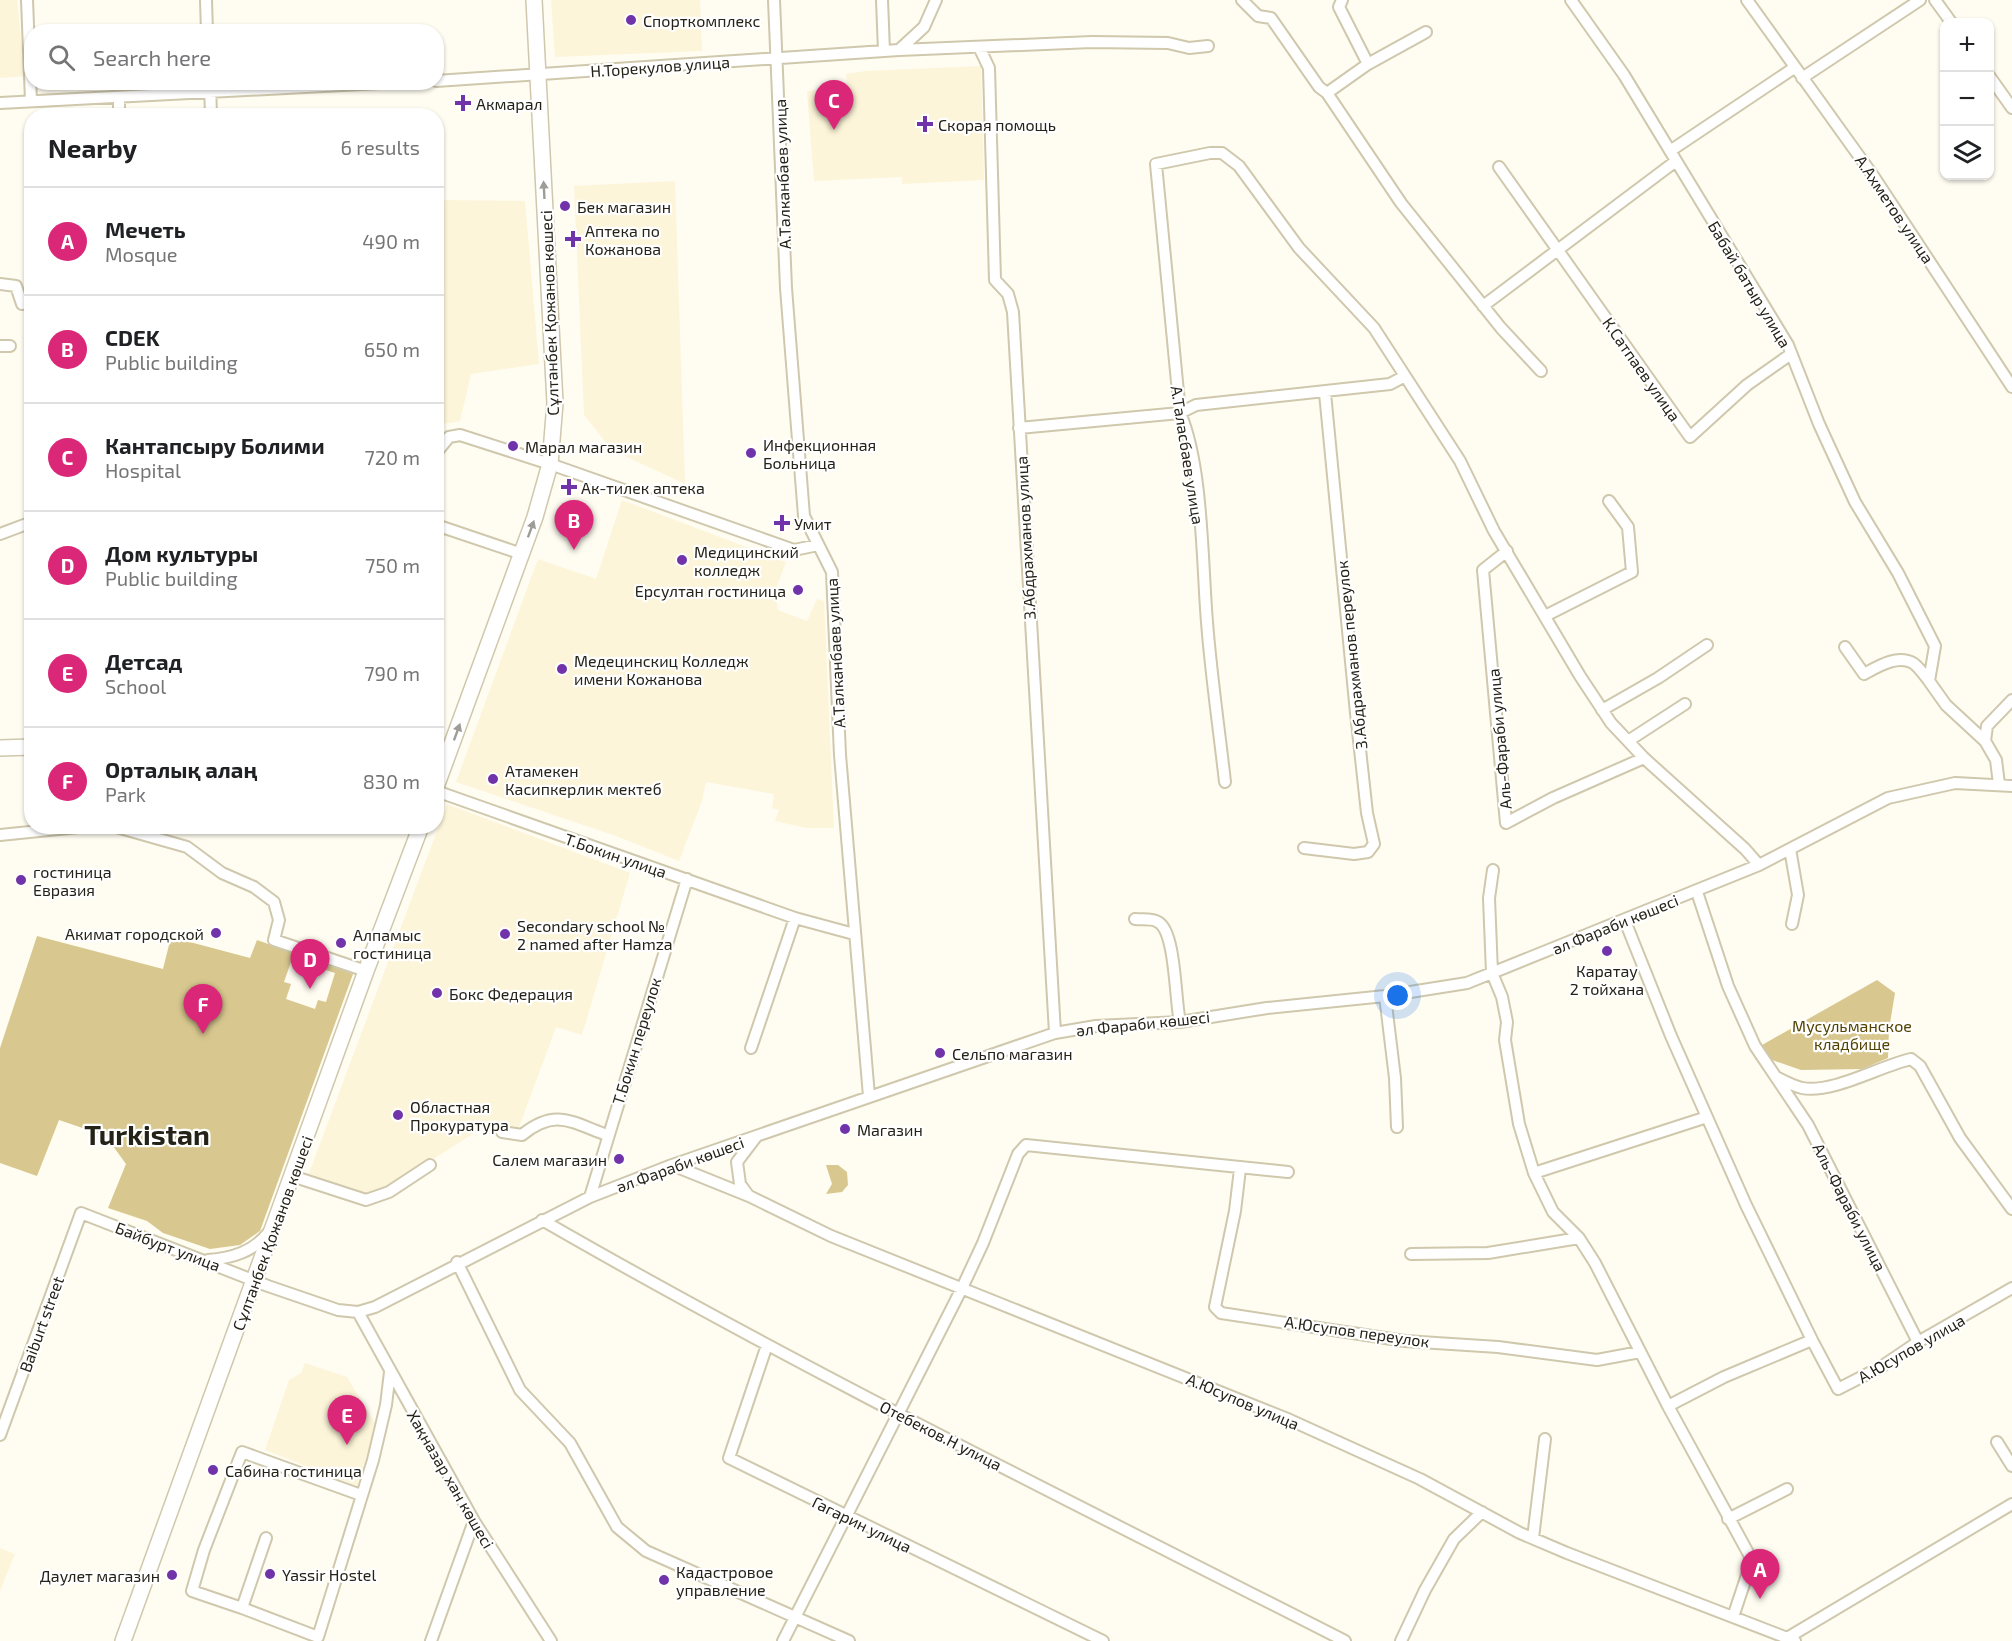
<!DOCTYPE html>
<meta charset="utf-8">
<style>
:root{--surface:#fff;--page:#f2f2f2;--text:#202124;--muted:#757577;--line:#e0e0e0;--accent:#db2777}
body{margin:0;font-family:"Exo 2",sans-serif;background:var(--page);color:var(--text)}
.controls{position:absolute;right:18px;top:18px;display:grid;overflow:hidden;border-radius:12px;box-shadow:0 2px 4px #0004}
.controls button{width:54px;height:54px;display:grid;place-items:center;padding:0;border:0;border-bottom:2px solid var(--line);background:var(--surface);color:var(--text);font:30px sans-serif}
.you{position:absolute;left:1398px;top:996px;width:21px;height:21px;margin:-15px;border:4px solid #fff;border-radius:50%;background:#1a73e8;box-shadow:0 0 0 9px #1a73e833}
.badge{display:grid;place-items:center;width:39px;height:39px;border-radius:50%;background:var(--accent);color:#fff;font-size:20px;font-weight:700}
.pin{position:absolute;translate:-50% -50px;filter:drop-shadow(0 2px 3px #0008)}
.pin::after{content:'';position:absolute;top:32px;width:21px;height:18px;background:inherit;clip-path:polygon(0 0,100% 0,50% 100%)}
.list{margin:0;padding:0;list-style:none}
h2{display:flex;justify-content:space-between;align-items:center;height:78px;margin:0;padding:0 24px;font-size:26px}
h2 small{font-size:20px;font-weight:400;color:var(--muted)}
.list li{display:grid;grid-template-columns:39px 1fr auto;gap:18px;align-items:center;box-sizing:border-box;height:108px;padding:0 24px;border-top:2px solid var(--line)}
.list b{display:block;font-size:22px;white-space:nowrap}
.list p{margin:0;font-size:20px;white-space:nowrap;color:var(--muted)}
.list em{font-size:20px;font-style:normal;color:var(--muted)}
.icon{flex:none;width:33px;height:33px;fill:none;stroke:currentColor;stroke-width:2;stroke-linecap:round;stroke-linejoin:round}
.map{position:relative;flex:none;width:2012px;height:1641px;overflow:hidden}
.search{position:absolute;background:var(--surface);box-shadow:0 2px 4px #0004;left:24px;top:24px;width:420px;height:66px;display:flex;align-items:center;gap:15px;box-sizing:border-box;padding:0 21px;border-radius:24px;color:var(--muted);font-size:22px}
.panel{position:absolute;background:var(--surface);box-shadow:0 2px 4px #0004;left:24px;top:108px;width:420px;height:726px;border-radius:24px}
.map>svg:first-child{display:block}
</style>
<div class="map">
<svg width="2012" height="1641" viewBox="0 0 2012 1641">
<rect width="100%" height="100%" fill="#fffcf1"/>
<path fill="#fdf5d9" d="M0,0H17L25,76L0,78Z
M551,0H700L702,51L555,57Z
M981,66L984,180L902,184V177L814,181L807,91L847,87L846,74L866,71Z
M675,181L685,484L612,450L584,415L574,186Z
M437,200L525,201L539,364L471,374L460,421L437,425Z
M622,500L786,562L775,591L778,610L807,621L817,599L824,601L834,828H806L775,821L779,810L772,808L774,794L706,782L702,801L679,861L616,836L456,782L538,559L596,579Z
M447,804L630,873L582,1035L556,1027L518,1130L495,1120L384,1190L362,1196L308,1176Z
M305,1363L347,1377L376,1425L357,1486L265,1450L289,1380L301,1373Z
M0,1548L15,1554L0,1591Z"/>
<path fill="#d8c88f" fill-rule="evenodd" d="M37,936L163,969L171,937L250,958L257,940L353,974L260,1231L240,1245L210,1249L163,1233L147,1221L108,1208L126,1164L113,1146L112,1138L59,1120L37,1176L0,1163V1048ZM292,959L335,973L326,1002L318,1000L315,1009L286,999L291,984L284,982Z
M1877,980L1895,993L1889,1029L1888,1058L1862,1069L1801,1070L1772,1060L1762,1045Z
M826,1165H838L847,1172L848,1185L842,1192L826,1194L832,1184Z"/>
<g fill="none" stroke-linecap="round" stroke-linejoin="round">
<g stroke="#cfc8ad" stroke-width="14">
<path id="street" d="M27,0L31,101
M206,0L207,32
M774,0L786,288L804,516L832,572L840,755L869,1096
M882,0L884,51
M1242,0L1258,16L1271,18L1319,87L1327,93
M1342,0L1339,7L1368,64L1327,93L1401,203L1501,328L1541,371
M1571,0L1624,75L1788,345L1819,424L1855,502L1898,573L1935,646L1929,681L1946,705L1985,741L1996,760L1999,784
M1747,0L1874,177L2012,387
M1935,0L1951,22
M980,49L989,68L995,280L1008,294L1013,312L1055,1033
M899,50L924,27L936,0
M1368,64L1426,32
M1990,77L2012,108
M1802,78L1920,0
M436,81L899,50L1092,42L1168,43L1189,48L1208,46
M210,82L211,116
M119,97V116
M0,103L399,82
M1670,151L1794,68
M1499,167L1690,437L1747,385L1791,354
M0,284L16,286L22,304
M1483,306L1676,161
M0,346H10
M1019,428L1180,413L1196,405L1390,384L1405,376
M436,453L449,437L460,435L550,464L794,550L818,545
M436,525L522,554
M0,534L32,522
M1507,551L1483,570L1506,823L1553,798L1644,758
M1545,616L1632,572L1628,527L1609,501
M1845,647L1864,674C1877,667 1897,654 1913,663C1919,667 1925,676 1929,681
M1602,710L1658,678L1707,645
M1628,741L1685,704
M1985,741L1987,726L2012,700
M1225,782C1219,728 1211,675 1207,622C1202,563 1203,466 1180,413L1156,164L1210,153H1222L1239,166L1299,248L1374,328L1460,461L1494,531L1580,676L1611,723L1644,758L1745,849L1759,865
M436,791L795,918L854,934
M113,826L187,847L222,873L254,887L274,902L279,920L274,940L366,971
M0,835L88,826
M1304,848L1354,854L1368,852L1374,844L1367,813L1356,713L1325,393
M1790,849L1798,895L1792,924
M1493,870L1489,898L1492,973L1502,997L1507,1022L1505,1040L1519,1124L1534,1173L1553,1212L1579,1238L1595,1263L1668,1406
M1697,892L1728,986L1755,1046L1808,1125L1918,1342
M1135,919C1142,920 1152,918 1158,922C1176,931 1175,1002 1180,1022
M1625,921L1671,1036L1746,1205L1812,1340
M1385,996L1395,1078L1397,1127
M751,1048L795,918
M1776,1077C1784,1081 1793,1086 1802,1088C1832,1094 1880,1066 1911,1059L1920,1066L1960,1138L2012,1209
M502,1132L522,1135C555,1108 571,1122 607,1135
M672,1165L749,1196L831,1236L1290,1420L1420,1479L1520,1533L1567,1553L1795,1641
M1240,1169L1235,1211L1215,1307L1221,1313L1405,1341L1498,1347L1597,1360L1640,1352
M1534,1173L1707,1117
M292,1176L366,1200L389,1192L430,1165
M748,1195L740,1184L737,1162L756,1137
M590,1197L687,879
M542,1220C804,1371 1076,1504 1345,1641
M1411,1254L1488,1253L1579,1238
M208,1260C232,1258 253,1252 268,1233
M457,1262L520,1390L570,1443L617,1527L646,1551L849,1641
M358,1312L474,1521L551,1641
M767,1345L729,1458L1103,1641
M0,1435L81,1213L268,1286L338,1310L358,1312L375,1307L590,1197L672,1165L1055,1033L1096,1026L1180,1022L1267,1008L1385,996L1467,983L1759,865L1888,798L1955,783L2012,786
M1997,1442L2012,1466
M1728,1519L1787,1489
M266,1538L242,1608L318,1637L373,1460L386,1405L390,1372
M1533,1538L1545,1439
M242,1608L192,1591L204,1550L242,1452L361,1495
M1733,1617L1752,1560L1668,1406L1724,1377L1812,1340L1838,1389L1881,1367L1918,1342L2012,1288
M1787,1638L2012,1504
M431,1641L474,1521
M783,1641L962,1288L983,1243L1018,1154L1026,1145L1288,1172
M1401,1641L1425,1590L1454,1539L1482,1512"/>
</g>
<g stroke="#cfc8ad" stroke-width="18">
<path id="primary" d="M0,748L32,747
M436,787L535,517L550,464L555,403L534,0
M123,1641L366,971L421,826"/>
</g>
<use href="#street" stroke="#fff" stroke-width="10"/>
<use href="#primary" stroke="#fff" stroke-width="15"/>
</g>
<defs><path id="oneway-solid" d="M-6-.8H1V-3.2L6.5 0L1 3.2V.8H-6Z" transform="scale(1.5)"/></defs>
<g fill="#9d9c97">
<use href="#oneway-solid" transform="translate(544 190) rotate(-93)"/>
<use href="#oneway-solid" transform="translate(531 529) rotate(-70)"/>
<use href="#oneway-solid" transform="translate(457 732) rotate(-70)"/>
</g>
<g fill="#7133a9" stroke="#fff" stroke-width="2">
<circle cx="631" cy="20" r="6"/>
<path d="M460 94h6v6h6v6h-6v6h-6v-6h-6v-6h6z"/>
<path d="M922 115h6v6h6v6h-6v6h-6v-6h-6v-6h6z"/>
<circle cx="565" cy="206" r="6"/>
<path d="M570 230h6v6h6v6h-6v6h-6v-6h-6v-6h6z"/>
<circle cx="513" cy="446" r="6"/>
<circle cx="751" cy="453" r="6"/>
<path d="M566 478h6v6h6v6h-6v6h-6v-6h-6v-6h6z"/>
<path d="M779 514h6v6h6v6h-6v6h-6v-6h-6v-6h6z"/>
<circle cx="682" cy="560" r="6"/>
<circle cx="798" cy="590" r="6"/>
<circle cx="562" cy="669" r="6"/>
<circle cx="493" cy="779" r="6"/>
<circle cx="21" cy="880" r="6"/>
<circle cx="216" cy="933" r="6"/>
<circle cx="505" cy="934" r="6"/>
<circle cx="341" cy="943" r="6"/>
<circle cx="1607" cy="951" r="6"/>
<circle cx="437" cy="993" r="6"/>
<circle cx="940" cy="1053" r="6"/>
<circle cx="398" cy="1115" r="6"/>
<circle cx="845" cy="1129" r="6"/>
<circle cx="619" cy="1159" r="6"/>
<circle cx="213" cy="1470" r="6"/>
<circle cx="270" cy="1574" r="6"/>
<circle cx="172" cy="1575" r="6"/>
<circle cx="664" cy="1580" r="6"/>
</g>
<g text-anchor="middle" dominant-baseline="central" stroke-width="4.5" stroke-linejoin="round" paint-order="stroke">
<g font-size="16" fill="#252218" stroke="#fff" text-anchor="start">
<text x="643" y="20">Спорткомплекс</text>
<text x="476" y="103">Акмарал</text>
<text x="938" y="124">Скорая помощь</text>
<text x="577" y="206">Бек магазин</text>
<text x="585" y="230">Аптека по<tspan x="585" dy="18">Кожанова</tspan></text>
<text x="763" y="444">Инфекционная<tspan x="763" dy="18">Больница</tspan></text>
<text x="525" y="446">Марал магазин</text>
<text x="581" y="487">Ак-тилек аптека</text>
<text x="794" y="523">Умит</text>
<text x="694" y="551">Медицинский<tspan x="694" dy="18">колледж</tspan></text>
<text x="786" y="590" text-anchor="end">Ерсултан гостиница</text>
<text x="574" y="660">Медецинскиц Колледж<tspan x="574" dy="18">имени Кожанова</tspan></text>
<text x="505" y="770">Атамекен<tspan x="505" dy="18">Касипкерлик мектеб</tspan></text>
<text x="33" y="871">гостиница<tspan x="33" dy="18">Евразия</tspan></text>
<text x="517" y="925">Secondary school №<tspan x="517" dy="18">2 named after Hamza</tspan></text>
<text x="204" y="933" text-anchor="end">Акимат городской</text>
<text x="353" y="934">Алпамыс<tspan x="353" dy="18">гостиница</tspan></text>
<text x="1607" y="970" text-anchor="middle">Каратау<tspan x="1607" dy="18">2 тойхана</tspan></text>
<text x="449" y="993">Бокс Федерация</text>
<text x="952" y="1053">Сельпо магазин</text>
<text x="410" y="1106">Областная<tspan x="410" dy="18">Прокуратура</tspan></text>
<text x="857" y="1129">Магазин</text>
<text x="607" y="1159" text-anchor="end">Салем магазин</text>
<text x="225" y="1470">Сабина гостиница</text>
<text x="676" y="1571">Кадастровое<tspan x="676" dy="18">управление</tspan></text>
<text x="282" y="1574">Yassir Hostel</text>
<text x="160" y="1575" text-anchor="end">Даулет магазин</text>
</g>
<g font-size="16" fill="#252218" stroke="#fff">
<text transform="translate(660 66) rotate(-4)">Н.Торекулов улица</text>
<text transform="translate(782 174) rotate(-92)">А.Талканбаев улица</text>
<text transform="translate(1895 209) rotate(56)">А.Ахметов улица</text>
<text transform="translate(1750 284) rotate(59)">Бабай батыр улица</text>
<text transform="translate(549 313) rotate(-92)">Сұлтанбек Қожанов көшесі</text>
<text transform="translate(1642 369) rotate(55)">К.Сатпаев улица</text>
<text transform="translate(1188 455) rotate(81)">А.Таласбаев улица</text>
<text transform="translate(1025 538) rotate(-93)">З.Абдрахманов улица</text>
<text transform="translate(835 653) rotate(-93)">А.Талканбаев улица</text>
<text transform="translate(1351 655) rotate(-96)">З.Абдрахманов переулок</text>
<text transform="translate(1499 739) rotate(-95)">Аль-Фараби улица</text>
<text transform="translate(616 855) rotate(19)">Т.Бокин улица</text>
<text transform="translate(1615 924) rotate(-22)">әл Фараби көшесі</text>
<text transform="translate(1143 1023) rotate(-6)">әл Фараби көшесі</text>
<text transform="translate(636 1041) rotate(-73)">Т.Бокин переулок</text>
<text transform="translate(680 1164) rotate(-20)">әл Фараби көшесі</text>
<text transform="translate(1850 1207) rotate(63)">Аль-Фараби улица</text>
<text transform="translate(272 1233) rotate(-70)">Сұлтанбек Қожанов көшесі</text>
<text transform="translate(168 1246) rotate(21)">Байбурт улица</text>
<text transform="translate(41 1324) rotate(-70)">Baiburt street</text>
<text transform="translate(1357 1331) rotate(8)">А.Юсупов переулок</text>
<text transform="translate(1911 1348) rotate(-30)">А.Юсупов улица</text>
<text transform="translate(1243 1401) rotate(23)">А.Юсупов улица</text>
<text transform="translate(941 1435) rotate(27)">Отебеков.Н улица</text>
<text transform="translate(451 1479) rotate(60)">Хақназар хан көшесі</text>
<text transform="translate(862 1524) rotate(26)">Гагарин улица</text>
</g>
<g font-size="16" fill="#524301" stroke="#fff">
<text x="1852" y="1025">Мусульманское<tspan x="1852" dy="18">кладбище</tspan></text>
</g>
<g font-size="28" font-weight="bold" fill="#252218" stroke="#fff">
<text x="147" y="1134">Turkistan</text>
</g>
</g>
</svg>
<div class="controls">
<button>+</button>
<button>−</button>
<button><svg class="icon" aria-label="layers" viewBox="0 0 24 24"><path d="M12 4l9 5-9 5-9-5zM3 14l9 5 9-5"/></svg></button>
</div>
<div class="you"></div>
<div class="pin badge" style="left:1760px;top:1599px">A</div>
<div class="pin badge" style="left:574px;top:550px">B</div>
<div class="pin badge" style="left:834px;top:130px">C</div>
<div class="pin badge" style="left:310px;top:989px">D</div>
<div class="pin badge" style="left:347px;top:1445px">E</div>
<div class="pin badge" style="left:203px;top:1034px">F</div>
<div class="search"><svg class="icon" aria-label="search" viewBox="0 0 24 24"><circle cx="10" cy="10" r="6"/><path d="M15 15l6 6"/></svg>Search here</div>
<section class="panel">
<h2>Nearby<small>6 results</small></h2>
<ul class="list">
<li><span class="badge">A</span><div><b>Мечеть</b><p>Mosque</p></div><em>490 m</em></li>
<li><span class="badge">B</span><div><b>CDEK</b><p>Public building</p></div><em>650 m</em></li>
<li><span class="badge">C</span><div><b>Кантапсыру Болими</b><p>Hospital</p></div><em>720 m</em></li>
<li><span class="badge">D</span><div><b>Дом культуры</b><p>Public building</p></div><em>750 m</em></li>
<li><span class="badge">E</span><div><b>Детсад</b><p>School</p></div><em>790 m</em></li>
<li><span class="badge">F</span><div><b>Орталық алаң</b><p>Park</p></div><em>830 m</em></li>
</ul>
</section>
</div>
